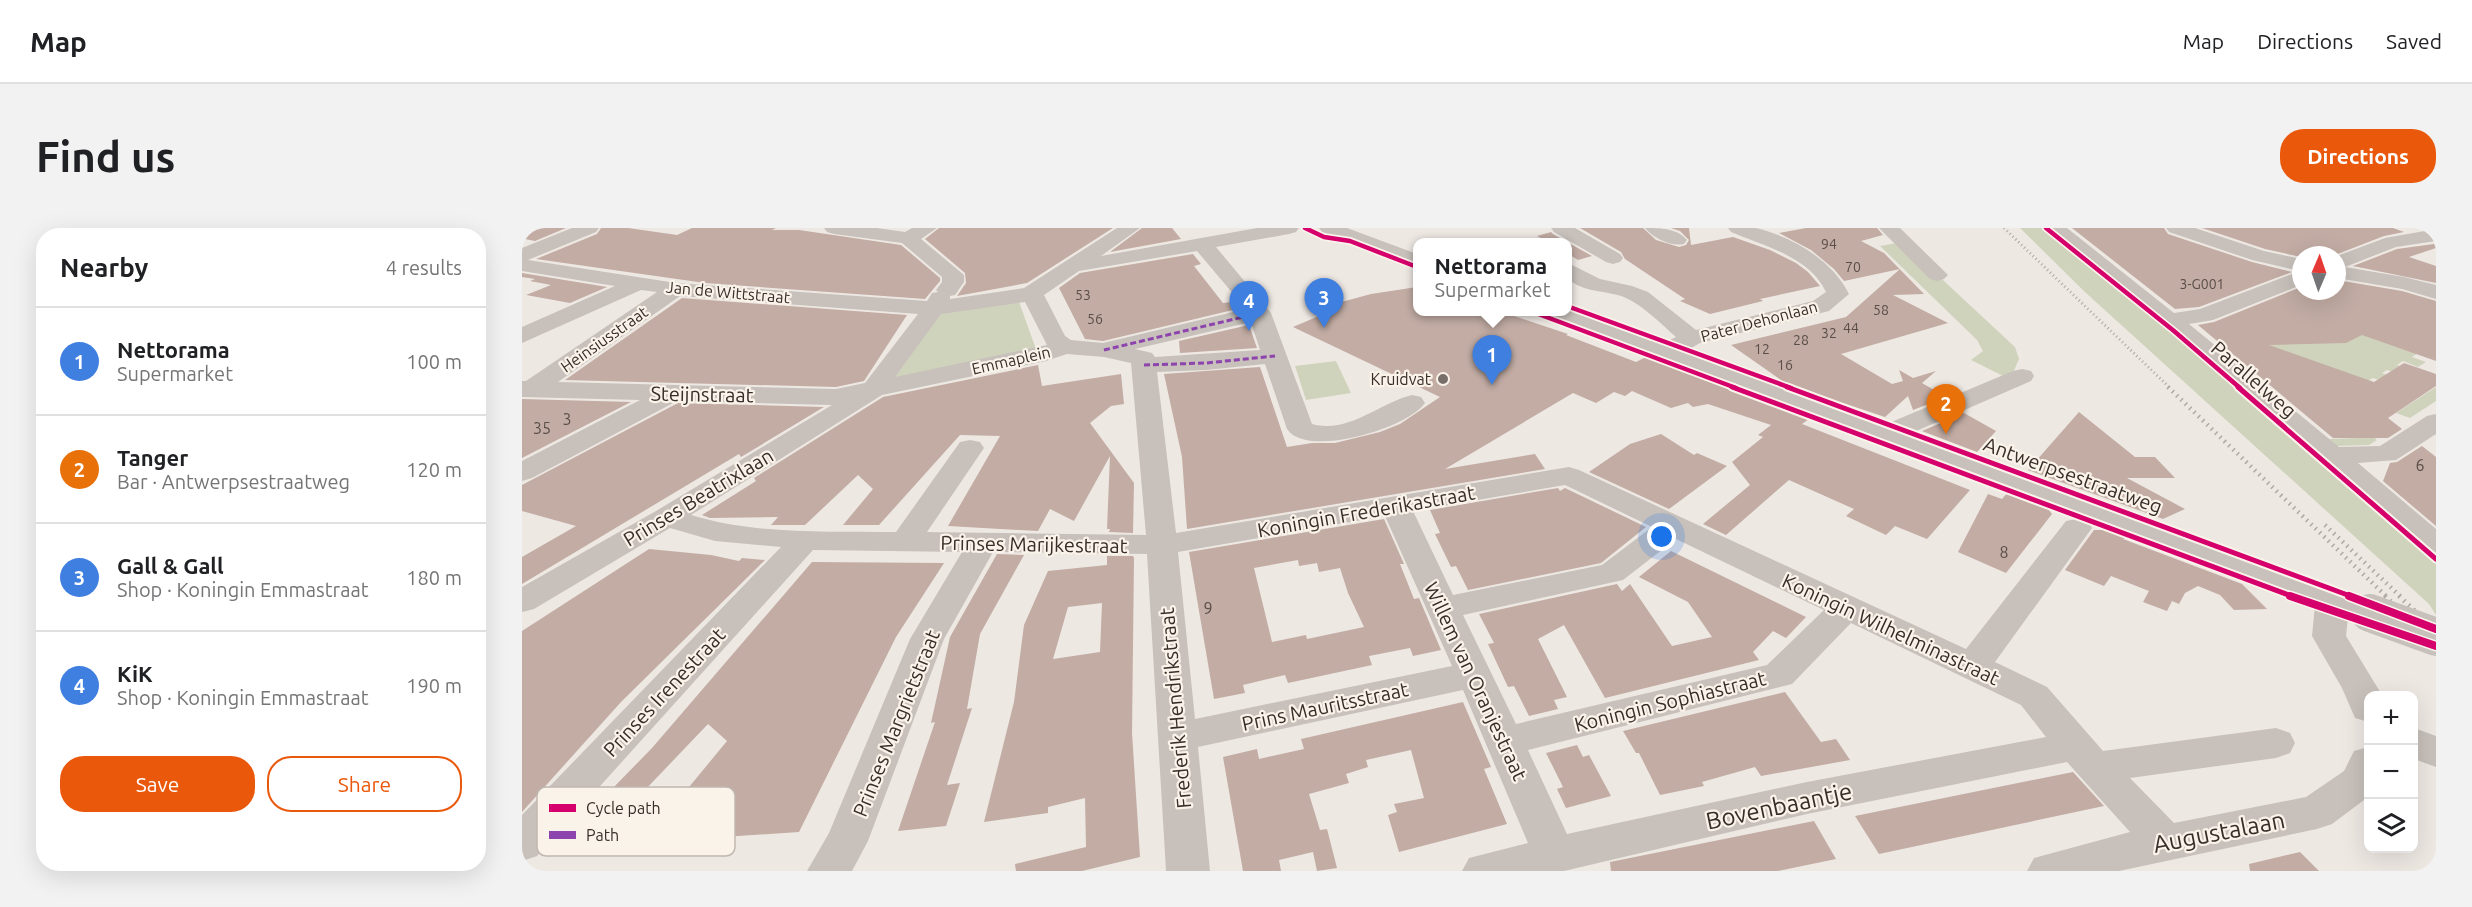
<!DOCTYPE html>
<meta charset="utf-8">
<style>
:root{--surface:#fff;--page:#f2f2f2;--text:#202124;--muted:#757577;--line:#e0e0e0;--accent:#ea580c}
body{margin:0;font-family:Ubuntu,sans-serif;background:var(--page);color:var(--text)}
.controls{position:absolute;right:18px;bottom:18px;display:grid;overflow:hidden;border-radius:12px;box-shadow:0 6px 24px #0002}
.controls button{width:54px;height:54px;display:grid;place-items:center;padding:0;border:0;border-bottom:2px solid var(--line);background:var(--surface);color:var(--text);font:30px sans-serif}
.compass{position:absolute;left:1770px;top:18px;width:54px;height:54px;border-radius:50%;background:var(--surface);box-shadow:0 6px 24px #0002;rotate:2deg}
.you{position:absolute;left:1140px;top:309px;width:21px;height:21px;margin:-15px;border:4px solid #fff;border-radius:50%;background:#1a73e8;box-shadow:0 0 0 9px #1a73e833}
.badge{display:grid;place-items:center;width:39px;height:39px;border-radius:50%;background:var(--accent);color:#fff;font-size:20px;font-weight:700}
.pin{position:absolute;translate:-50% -50px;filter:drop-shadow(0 2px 3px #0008)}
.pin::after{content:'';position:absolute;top:32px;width:21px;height:18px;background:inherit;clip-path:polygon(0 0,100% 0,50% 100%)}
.popup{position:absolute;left:891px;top:10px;width:159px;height:78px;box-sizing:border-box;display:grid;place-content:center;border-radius:12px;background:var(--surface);filter:drop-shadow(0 2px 4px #0005);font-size:20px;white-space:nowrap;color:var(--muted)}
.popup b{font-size:22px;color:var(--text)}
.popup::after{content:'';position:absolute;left:50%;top:100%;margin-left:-12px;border:12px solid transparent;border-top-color:var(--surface)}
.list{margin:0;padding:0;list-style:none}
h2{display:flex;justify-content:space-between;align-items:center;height:78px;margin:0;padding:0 24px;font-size:26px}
h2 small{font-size:20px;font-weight:400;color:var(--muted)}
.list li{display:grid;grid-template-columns:39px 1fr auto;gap:18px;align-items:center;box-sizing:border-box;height:108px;padding:0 24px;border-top:2px solid var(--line)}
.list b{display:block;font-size:22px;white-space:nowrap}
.list p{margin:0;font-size:20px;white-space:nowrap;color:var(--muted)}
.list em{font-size:20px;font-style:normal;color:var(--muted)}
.actions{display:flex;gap:12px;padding:18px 24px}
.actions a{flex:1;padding:14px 0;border:2px solid var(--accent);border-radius:24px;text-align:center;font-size:21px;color:var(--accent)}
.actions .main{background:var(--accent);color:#fff}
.icon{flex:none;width:33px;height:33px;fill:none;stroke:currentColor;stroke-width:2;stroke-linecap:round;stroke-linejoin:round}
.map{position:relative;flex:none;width:1914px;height:643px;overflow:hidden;border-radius:24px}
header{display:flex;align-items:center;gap:36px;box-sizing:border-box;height:84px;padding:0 30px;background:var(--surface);border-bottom:2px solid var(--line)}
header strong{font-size:28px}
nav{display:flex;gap:33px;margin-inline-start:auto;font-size:21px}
.intro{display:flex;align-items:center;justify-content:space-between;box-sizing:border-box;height:144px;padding:0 36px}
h1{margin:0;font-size:42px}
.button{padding:15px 27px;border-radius:24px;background:var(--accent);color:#fff;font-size:21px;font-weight:700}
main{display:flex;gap:36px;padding:0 36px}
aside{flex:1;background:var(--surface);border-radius:24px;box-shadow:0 6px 24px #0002}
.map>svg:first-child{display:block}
</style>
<header>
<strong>Map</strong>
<nav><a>Map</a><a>Directions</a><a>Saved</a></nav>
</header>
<div class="intro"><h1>Find us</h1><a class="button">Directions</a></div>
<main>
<aside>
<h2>Nearby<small>4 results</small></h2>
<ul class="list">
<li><span class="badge" style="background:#3f7fe0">1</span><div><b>Nettorama</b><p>Supermarket</p></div><em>100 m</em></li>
<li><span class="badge" style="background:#e8710a">2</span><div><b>Tanger</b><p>Bar · Antwerpsestraatweg</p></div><em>120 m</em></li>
<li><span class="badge" style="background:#3f7fe0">3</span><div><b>Gall &amp; Gall</b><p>Shop · Koningin Emmastraat</p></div><em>180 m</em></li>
<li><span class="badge" style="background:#3f7fe0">4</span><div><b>KiK</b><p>Shop · Koningin Emmastraat</p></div><em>190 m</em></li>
</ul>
<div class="actions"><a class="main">Save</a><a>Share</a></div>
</aside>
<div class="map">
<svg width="1914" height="643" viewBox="0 0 1914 643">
<rect width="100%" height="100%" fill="#eee8e3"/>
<path fill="#d0d3bc" d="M1498,0H1521L1651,106L1914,336V387L1907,376L1564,65Z
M1380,14L1493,119L1497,131L1491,145L1483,149L1449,132L1461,123L1455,112L1358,18Z
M496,71L515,124L368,151L420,81Z
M1781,79L1896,125L1890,129L1904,134L1896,139L1881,133L1875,137L1889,142L1880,147L1865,142L1860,145L1873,150L1865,155L1851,150L1845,153L1842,201L1855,212L1847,217L1815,218L1807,211L1836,210L1731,107Z
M814,133L829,165L784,172L773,138Z
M1914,159V173L1888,190L1874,185Z"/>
<path fill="#c2aca4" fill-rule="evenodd" d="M4,0H44L13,13L3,11Z
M79,0H106L155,7L170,0H254L250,2H277L379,17L418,50V53L403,71L183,55L14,31L75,6Z
M417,0H591L505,55L435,68L444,55L443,45L403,11Z
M620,0H650L659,11L588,24Z
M1058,0H1121L1134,12L1157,19L1164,17L1167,12L1158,3L1149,0H1167L1169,17L1211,9L1248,22L1274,35L1286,44L1298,58L1238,71L1241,73L1188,86L1158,73L1163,71L1103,31L1099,24Z
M1284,0H1355L1361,7L1339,13L1362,25L1402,66L1371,67L1426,95L1319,126L1370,156L1381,153L1377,142L1391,150L1414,143L1400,155L1424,169L1391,182L1386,168L1363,189L1255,153L1259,152L1209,117L1324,89L1378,41L1322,53L1312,41L1289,22L1257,5Z
M1550,0H1642L1646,6L1730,34L1770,44L1677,79L1653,81Z
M1680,0H1871L1882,4L1862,8L1813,27L1779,29L1743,21Z
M1029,4L1031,6L1070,28L1056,32L1045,25V15H1027L1015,8Z
M1912,16L1914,20L1887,29L1914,38V55L1831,38L1875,21Z
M671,26L679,36L672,38L701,75L709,74L715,81L581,113L563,111L537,60L558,45Z
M0,45L85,59L48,75L4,67L29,57L8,53L13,51L0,49Z
M1815,52L1880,63L1914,73V133L1840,107L1824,115L1747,117L1852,154L1882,135L1914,146V158L1866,190L1880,201L1866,210H1811L1676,97L1692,94L1779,59V63H1815Z
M895,59V84H980L1046,106L1044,107L1114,134L1124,129L1217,165L1222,163L1291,188L1280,196L1448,262L1405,311L1373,298L1364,307L1324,288L1332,281L1267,252L1204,307L1181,296L1228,257L1210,234L1241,209L1236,207L1249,197L1186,176L1171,179L1166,175L1149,180L1110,163L1103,168L1092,164L1074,175L1051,165L923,241L1013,226L1023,241L665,301L660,229L642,146L738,139L765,219L790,215H813L858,204L878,196L918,169L771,99L811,82L801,79L849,66Z
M160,70L385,87L342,153L314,159L43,152Z
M727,97L735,120L658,125L657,113Z
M516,137L520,158L599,146L602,176L589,178L568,195L612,255L611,305L587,304L588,301H585L588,228L552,293L528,281L516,303L426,298L478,208L438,207L357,297H321L351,261L336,247L283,297H249L256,289L188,290L180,287L234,253L232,250L361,169Z
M0,171L109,174L0,230Z
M156,175L302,179L219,229L217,226L0,356V329L54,298L0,283V257Z
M1557,184L1613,229H1633L1653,250H1605L1663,281L1641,291L1506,242Z
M1442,185L1474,203L1455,224L1400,203Z
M1139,206L1172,227L1175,225L1205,238L1147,281L1067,244L1108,216Z
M1900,218L1914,229V298L1861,253L1868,235L1875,234Z
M1036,260L1038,263L1043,260L1124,299L1079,335L946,362L934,338L929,339L913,306L918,305L908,282Z
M1487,263L1523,277L1530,286L1484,345L1436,324L1466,266L1480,271Z
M862,291L882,336H878L892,371L897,370L919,422L891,428L888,420L847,428L850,437L766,455L763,447L721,457L723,465L692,471L667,324ZM776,332L777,338L795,335L797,344L818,340L826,365L842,399L785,411L784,407L750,414L732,340Z
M1572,302H1586L1604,309L1601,311L1720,356L1745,381L1712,382L1698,367L1676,358L1663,365L1657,376L1650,373L1645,383L1621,374L1627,363L1589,348L1582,358L1543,342Z
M127,321L189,327L217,333L220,330L243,332L99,474L0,584V403Z
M1149,323L1284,389L1264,410L1251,403L1231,424L1237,432L1083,470L1042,397L1016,411L1045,469L1032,472L1036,481L1007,488L992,458L986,459L966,416L972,415L957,386L1095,356L1100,363L1108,356L1150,418L1190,409L1166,374L1117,349Z
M475,326L502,327L458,406L445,481L450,480L425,557L438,555L424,598L376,603L413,494L409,495L428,409Z
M585,328H611L612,330L610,505L618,629L560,643H494L493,636L564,619L563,570L526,579V585L462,594L492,474L502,397L526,343L585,337ZM580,375L578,424L531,431L546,379Z
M290,334L422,335L374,409L277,604L156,612L125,610L205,513L186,496L79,608L48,604L130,520Z
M1263,464L1299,514L1314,511L1328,532L1239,548L1233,539L1180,554L1182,558L1138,567L1117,525H1114L1101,503Z
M941,474L969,539L962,541L985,596L877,624L866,587L875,584L872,576L902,570L889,522L844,532L846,539L824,546L827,555L787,566L798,602L805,601L815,640L795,643L791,624L757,632L759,643H721L701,529L735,521L737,531L782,521L779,511Z
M1055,517L1061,529L1067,527L1089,568L1044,580L1035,561L1041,559L1024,525Z
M1551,544L1582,578L1357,626L1333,588Z
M1292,593L1314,631L1256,643H1089L1088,634Z
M1778,624L1797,643H1728L1727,636Z"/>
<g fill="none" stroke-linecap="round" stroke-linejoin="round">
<path fill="#c7c0bb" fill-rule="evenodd" d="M50,0H77L74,4L6,32L154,55L405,73L410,65L416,64L414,62L420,54V49L380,15L312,6L305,4L302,0H355L383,4L390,0H415L399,11L442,47V54L433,67L428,68V71L502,60L595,0H618L579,28L735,0H777L774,4L767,6L694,19L749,85L790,196C827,206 857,175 890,167L899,169L903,175C886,200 785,231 765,201L743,136L684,142L635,144L654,305L1047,239L1057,242L1444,421L1544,293L1555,291L1566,293L1570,300L1473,434L1525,459L1581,523L1754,500L1768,505L1773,515L1768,525L1754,530L1608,550L1652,595L1784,569L1822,543L1832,523L1846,519V569L1810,596L1795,601L1597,643H1505L1512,630L1608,604L1545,534L1285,586L1042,643H940L947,630L1006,615L941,462L676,519L688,643H644L625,326L471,324L422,411L346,613L330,643H285L307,605L388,411L440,324L291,322L15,628L0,633V587L259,319L193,313L148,300L12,381L0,384V359L134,283L310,177L155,173L10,250L0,253V233L118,172L0,169V153H4L135,64L119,62L0,115V99L93,58L0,43V20ZM675,23L724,81L581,115L549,112L543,108L522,67L557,43ZM158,68L396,86L343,155L314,161L36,154ZM503,74L525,117L373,149L419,86ZM729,94L738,122L633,129L630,125L613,121ZM545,126L582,129L609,135L624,307L405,304L462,220L458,214L448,212L438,214L374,304C307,303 234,307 169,287L360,167L524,133ZM1043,257L1130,299L1080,337L931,367L891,283ZM863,288L930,438L673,491L656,324ZM1154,311L1302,382L1245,437L994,496L941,387L1101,352ZM1329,395L1499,477L1524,509L1285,554L1045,606L1006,522L1270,456Z
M797,0H825L895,26V39L800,4Z
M1029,0H1053L1098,26L1101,30L1098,34L1091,36L1084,34L1032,4Z
M1123,0C1138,0 1155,0 1165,12L1162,16C1149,19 1131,10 1123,0Z
M1206,0C1215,0 1226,0 1234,0C1271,9 1310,32 1327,66L1307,83L1178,115L1164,123L1367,195L1491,143L1500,141L1509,143L1512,148L1509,153L1392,204L1640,298L1860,377L1865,385L1860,393L1848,396L1826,389L1824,408L1860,467H1846V494L1833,490L1820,460L1790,408L1793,377L1618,312L1358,210L1024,89L1021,84H1045V81L1142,115L1154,109C1138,95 1122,78 1102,69C1083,62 1061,65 1045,50V38L1050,37L1078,51L1110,58L1126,64L1174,102L1291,73L1304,64C1288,29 1242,18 1209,4Z
M1357,0H1378L1422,43L1426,47L1422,51L1415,53L1408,51Z
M1523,0H1545L1652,85L1678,81L1778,43L1730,32L1647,4L1644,0H1673L1742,23L1779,31V57L1691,92L1667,96L1817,219L1858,218L1905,188L1914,186V206L1874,232L1836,235L1914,301V327L1903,324L1691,139Z
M1914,1V13L1874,19L1823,39L1882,49L1914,57V71L1880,61L1815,50V28L1863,10Z
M1892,500L1914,508V539L1892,531Z"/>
<path stroke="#afa9a5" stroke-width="3" stroke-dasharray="1 3" stroke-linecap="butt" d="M1482,0L1648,160"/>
<path stroke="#afa9a5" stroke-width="4.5" stroke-dasharray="1.5 4.5" stroke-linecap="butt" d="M1646,159L1865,369
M1803,297L1879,369"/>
<path stroke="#afa9a5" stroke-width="5" stroke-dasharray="1.5 5" stroke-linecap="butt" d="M1863,368L1914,417
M1877,368L1914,403"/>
<path stroke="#c7c0bb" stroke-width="38" d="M1848,385L1914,409"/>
<path stroke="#8e44ad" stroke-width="3" stroke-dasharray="6 3" stroke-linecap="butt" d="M582,122L738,85
M622,137L684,135L753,128"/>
<g stroke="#faf3ea" stroke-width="8">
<path id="cycleway-far2" d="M783,0L802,9L828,13L895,39
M1524,0L1652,103L1718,160
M1045,78L1269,160
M1011,84L1214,160"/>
</g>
<g stroke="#faf3ea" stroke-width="9">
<path id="cycleway-far1" d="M1210,159L1772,369
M1265,159L1831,369
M1716,159L1914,331"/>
</g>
<g stroke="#faf3ea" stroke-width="11">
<path id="cycleway" d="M1768,368L1914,418
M1827,368L1914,401"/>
</g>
<use href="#cycleway-far2" stroke="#d6006c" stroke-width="4.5"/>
<use href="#cycleway-far1" stroke="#d6006c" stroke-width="5"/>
<use href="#cycleway" stroke="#d6006c" stroke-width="8"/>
</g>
<circle fill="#786f6a" stroke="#faf3ea" stroke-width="2" cx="921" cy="151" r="6"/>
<g text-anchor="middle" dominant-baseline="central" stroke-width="4.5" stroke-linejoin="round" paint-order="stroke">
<g font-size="14" fill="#5a4e48">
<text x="1307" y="16">94</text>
<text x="1331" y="39">70</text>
<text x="1680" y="56">3-G001</text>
<text x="561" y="67">53</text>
<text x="1359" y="82">58</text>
<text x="573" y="91">56</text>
<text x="1329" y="100">44</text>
<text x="1307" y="105">32</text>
<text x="1279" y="112">28</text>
<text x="1240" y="121">12</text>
<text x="1263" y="137">16</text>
</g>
<g font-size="16" fill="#382e29" stroke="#faf3ea">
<text transform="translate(206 64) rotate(5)">Jan de Wittstraat</text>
<text transform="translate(1237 93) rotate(-15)">Pater Dehonlaan</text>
<text transform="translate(82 111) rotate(-35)">Heinsiusstraat</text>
<text transform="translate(489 132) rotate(-13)">Emmaplein</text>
</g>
<g font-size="16" fill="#382e29" stroke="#faf3ea" text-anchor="end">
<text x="909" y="151">Kruidvat</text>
</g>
<g font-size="16" fill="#5a4e48">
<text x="45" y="191">3</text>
<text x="20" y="200">35</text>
<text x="1898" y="237">6</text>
<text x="1482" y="324">8</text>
<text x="686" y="380">9</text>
</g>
<g font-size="20" fill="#382e29" stroke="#faf3ea">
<text transform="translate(1732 151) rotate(41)">Parallelweg</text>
<text transform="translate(180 166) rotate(1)">Steijnstraat</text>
<text transform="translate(1551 247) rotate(20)">Antwerpsestraatweg</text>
<text transform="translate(176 269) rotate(-31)">Prinses Beatrixlaan</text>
<text transform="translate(844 283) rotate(-10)">Koningin Frederikastraat</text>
<text transform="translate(512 316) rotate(1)">Prinses Marijkestraat</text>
<text transform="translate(1369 401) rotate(25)">Koningin Wilhelminastraat</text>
<text transform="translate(954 453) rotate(65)">Willem van Oranjestraat</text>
<text transform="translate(142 464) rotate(-47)">Prinses Irenestraat</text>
<text transform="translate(1148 473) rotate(-14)">Koningin Sophiastraat</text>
<text transform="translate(803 478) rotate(-12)">Prins Mauritsstraat</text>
<text transform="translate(653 480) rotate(-95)">Frederik Hendrikstraat</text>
<text transform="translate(374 495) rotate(-68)">Prinses Margrietstraat</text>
</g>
<g font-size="24" fill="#382e29" stroke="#faf3ea">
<text transform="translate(1257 578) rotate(-12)">Bovenbaantje</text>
<text transform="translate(1697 604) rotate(-11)">Augustalaan</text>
</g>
</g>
<rect x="15" y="559" width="198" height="69" rx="9" fill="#faf3ea" stroke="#c0b8b0" stroke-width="1.5"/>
<rect x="27" y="576" width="27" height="8" fill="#d6006c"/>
<rect x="27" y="603" width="27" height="8" fill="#8e44ad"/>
<g font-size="16" fill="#382e29">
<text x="64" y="586">Cycle path</text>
<text x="64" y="613">Path</text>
</g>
</svg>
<div class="controls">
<button>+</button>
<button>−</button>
<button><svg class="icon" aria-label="layers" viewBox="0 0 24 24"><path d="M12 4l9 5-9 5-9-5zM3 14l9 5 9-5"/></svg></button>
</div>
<svg class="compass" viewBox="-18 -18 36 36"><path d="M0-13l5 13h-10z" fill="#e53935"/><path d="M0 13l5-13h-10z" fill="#757577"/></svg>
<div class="you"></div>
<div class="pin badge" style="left:970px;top:157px;background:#3f7fe0">1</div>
<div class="popup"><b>Nettorama</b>Supermarket</div>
<div class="pin badge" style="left:1424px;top:206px;background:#e8710a">2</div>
<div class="pin badge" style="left:802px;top:100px;background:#3f7fe0">3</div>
<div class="pin badge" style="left:727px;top:103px;background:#3f7fe0">4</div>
</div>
</main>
